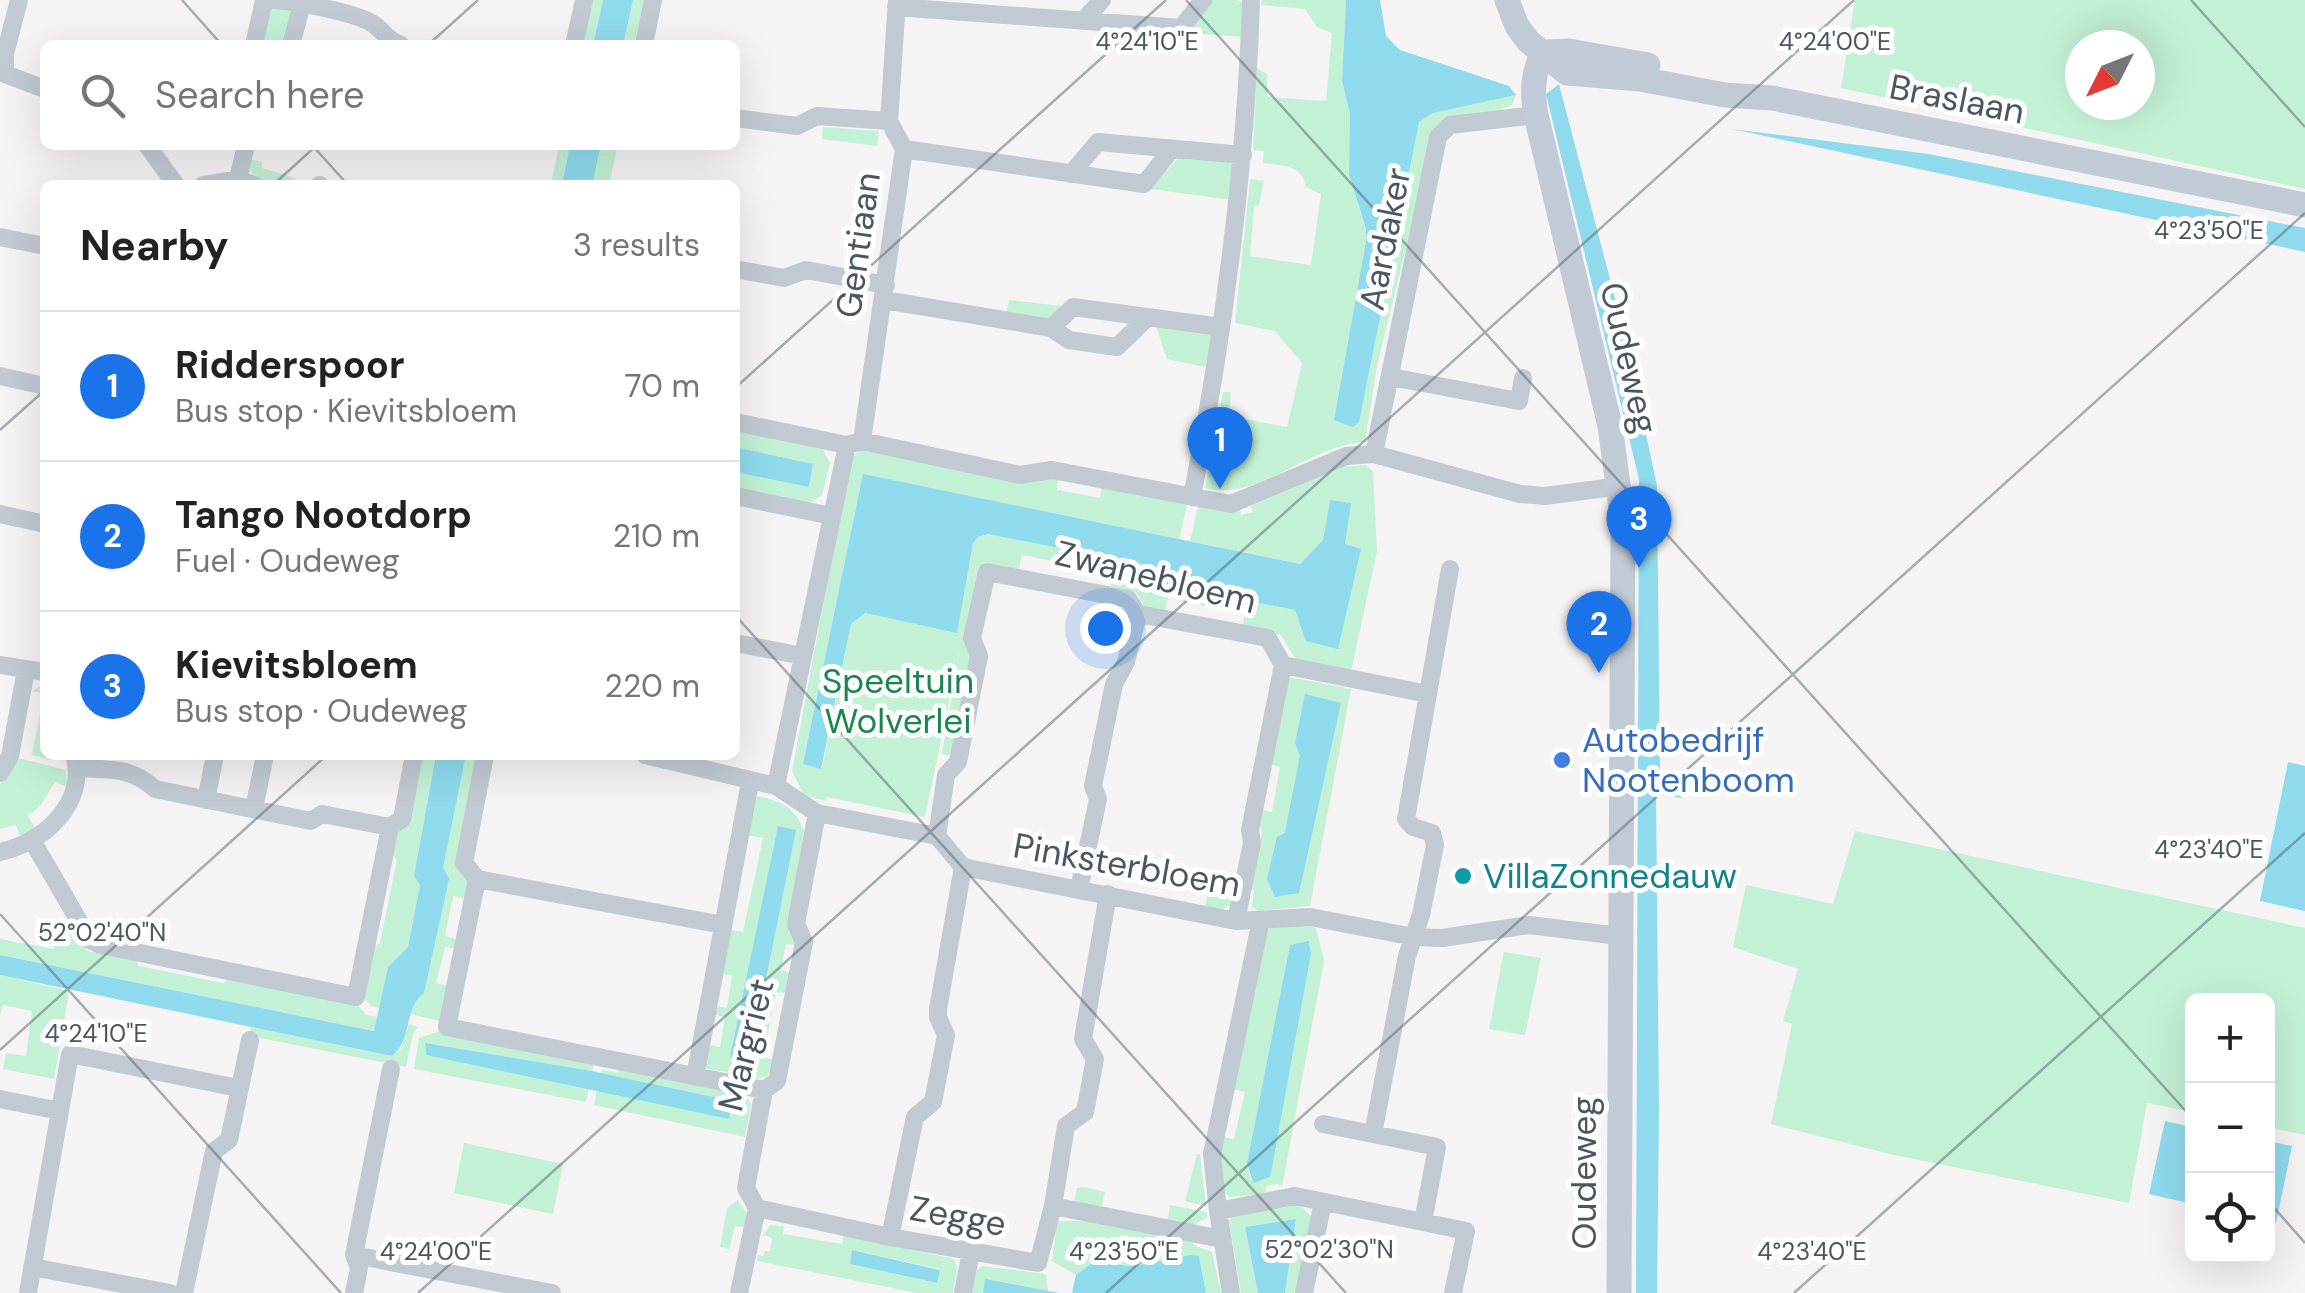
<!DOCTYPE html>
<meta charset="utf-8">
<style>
:root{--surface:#fff;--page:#f6f6f6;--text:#222;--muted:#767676;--line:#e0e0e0;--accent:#1a73e8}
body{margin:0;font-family:"DM Sans",sans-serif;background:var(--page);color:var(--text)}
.controls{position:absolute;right:30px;bottom:30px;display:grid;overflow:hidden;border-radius:15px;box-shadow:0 10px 40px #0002}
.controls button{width:90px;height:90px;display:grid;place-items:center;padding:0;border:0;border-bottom:2px solid var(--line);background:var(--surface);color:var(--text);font:50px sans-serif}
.compass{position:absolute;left:2065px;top:30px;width:90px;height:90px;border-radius:50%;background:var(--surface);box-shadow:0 10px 40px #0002;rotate:228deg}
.you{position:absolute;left:1105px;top:628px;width:35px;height:35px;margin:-25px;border:8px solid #fff;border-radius:50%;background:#1a73e8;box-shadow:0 0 0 15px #1a73e833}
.badge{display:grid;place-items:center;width:65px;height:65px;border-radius:50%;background:var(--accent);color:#fff;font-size:32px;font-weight:700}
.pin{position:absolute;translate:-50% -82px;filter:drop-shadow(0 2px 5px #0008)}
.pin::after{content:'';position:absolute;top:52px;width:35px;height:30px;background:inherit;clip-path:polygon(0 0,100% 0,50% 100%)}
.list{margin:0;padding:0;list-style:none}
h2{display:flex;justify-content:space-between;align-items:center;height:130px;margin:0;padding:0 40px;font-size:42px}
h2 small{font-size:32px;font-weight:400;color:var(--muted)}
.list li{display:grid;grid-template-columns:65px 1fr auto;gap:30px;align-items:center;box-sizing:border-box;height:150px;padding:0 40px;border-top:2px solid var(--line)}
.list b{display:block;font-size:38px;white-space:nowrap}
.list p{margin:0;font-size:32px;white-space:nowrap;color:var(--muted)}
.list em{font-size:32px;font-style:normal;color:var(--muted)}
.icon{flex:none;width:55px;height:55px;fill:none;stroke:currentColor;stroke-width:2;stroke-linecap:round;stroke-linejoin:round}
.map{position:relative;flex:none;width:2305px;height:1293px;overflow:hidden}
.search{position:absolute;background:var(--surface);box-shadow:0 10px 40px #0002;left:40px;top:40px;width:700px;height:110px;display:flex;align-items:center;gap:25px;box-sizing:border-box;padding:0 35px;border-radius:15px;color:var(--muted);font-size:38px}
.panel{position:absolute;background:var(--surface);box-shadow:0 10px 40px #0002;left:40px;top:180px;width:700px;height:580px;border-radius:15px}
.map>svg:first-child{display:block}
</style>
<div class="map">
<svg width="2305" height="1293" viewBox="0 0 2305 1293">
<rect width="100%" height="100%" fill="#f5f3f3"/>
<path fill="#c3f1d5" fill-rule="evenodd" d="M591,0H603L593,45H581Z
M633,0H648L639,45H623Z
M1211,0H1238L1243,3L1246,37L1186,33Z
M1262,0H1346L1342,81L1350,113L1349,174L1366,229V241L1334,420L1419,122L1433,113L1516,95L1512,105L1434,135L1377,365L1365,442C1309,445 1258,502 1205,488L1223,392H1231L1229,416L1287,427L1302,363L1275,331L1235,323L1250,179L1264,181L1259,205L1254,207L1250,256L1311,265L1321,194L1306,187C1302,164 1283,166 1263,163L1264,151L1253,150L1257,68L1267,74L1268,97L1326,101L1332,33L1317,27L1305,9L1261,5Z
M1855,0H2305V189L1841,88ZM2140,45V105H2080V45Z
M274,5L289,8L292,17L284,45L260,43L269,10Z
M823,127L879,131L877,146L822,139Z
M559,145H570L562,185H551Z
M601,145H618L609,185H592Z
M1179,157L1231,162L1235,170L1232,200L1151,189Z
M250,159L262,162V168L295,178L297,185H266L250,171Z
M1009,300L1062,306L1051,320L1006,314Z
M1155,323L1211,334L1210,368L1167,359Z
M735,428L821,446L830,463L822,495L810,503L735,488V472L809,487L813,464L735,447Z
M861,450L1029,483L1058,478L1057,490L1100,498L1102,486L1187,505L1179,539L863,475L803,764L822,768L851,624L978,537L989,534L1146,565L1165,584L1171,585L1165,612L1145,607L1136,593L1111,586L1113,573L1022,555L1019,569L983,562L967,635L972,655L952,756L942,754L960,649L925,817L827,797L826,801L804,795L792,771L848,471L855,454Z
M1366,465L1373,471L1377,551L1351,672L1296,660L1281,635L1243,626L1245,613L1178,601L1181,587L1295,610L1361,550L1345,544L1330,500L1323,540L1300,564L1190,541L1198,507L1239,509L1241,515L1253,512L1251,506L1341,467Z
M1289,677L1351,689L1310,906L1258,911L1252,907L1254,890L1249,889L1262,833L1259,822L1261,810L1272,812L1280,767L1270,764Z
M45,683V755H52L51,760L32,755L44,694L32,691Z
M421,755H436L414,876L420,885L408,947L388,967L379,1008L372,1006L363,997L373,947L380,943L397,860L392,854Z
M466,755H479L470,884L467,899L453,896L445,936L459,940L456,949L445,947L436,983L449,986L444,1022L411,1014Z
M18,758L66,770L67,787L55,782L40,806L28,816L35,828L21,836L15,825L0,829V784Z
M756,796C779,800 796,807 804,831L789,925L797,945L786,944L781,970L789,972L786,993L776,992L763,1057L774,1060L767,1077L759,1078L703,1068L704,1044L720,1047L725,1017L712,1014L713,1005L727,1008L732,976L718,973L728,929L743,932L763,838L746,835Z
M1855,831L2305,928V1135L2268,1127V1001H2192V1112L2147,1103L2129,1203L1890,1154L1771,1124L1792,1024L1783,1021L1798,969L1733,947L1746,885L1833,904Z
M1209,889L1233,894L1231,905L1221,910L1205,907Z
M69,920L87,951L137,961L139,966L223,983L228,979L358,1005L366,1015L378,1017L375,1031L0,955V939L54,949L59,926Z
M1308,925L1316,928L1324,961L1282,1187L1278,1184L1266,1186V1194L1229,1197C1216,1181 1219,1157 1223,1137L1234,1139L1245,1092L1233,1089L1264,934L1271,928ZM1310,942L1311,954L1270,1177L1251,1181L1247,1163L1290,946Z
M1504,952L1541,958L1525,1035L1489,1029Z
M0,975L69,991L54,1079L3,1069L6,1053L26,1056L32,1011L3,1005L0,1015Z
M409,1024L418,1027L413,1033L406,1067L250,1036L251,1027L392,1056L400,1050Z
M441,1031L594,1061L592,1071L425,1043L426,1055L589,1087L586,1102L414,1069L419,1038Z
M620,1068L743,1092L751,1104L745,1137L594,1105L597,1089L729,1118L731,1101L601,1073L602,1070L618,1073Z
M464,1143L563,1164L553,1214L454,1193Z
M1197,1154H1200L1206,1206L1185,1201Z
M1084,1187L1105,1192L1101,1209L1074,1204L1077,1188Z
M738,1200L747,1214L745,1227L735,1226L729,1249L720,1247L727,1208Z
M1170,1205L1207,1212V1218L1196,1223L1195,1229L1167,1223Z
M1300,1205L1311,1216L1296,1293H1285L1296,1219L1245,1227L1258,1293H1241L1229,1221L1235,1215Z
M1057,1221H1087L1192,1241L1193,1245L1212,1252L1221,1293H1206L1199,1256L1190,1255L1134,1266L1092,1263L1076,1275L1052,1261Z
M770,1225L784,1226L783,1234L842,1244L844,1235L954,1259L957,1268L953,1293H917L757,1261L758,1255L763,1256L765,1251H770L772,1238L763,1235ZM853,1250L940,1269V1270L936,1283L850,1264Z
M982,1266L1046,1274L1048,1291L986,1280L983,1293H972L976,1271Z"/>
<path fill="#90daee" d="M603,0H633L623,45H593Z
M1346,0H1380L1386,36L1400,50L1509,86L1516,95L1433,113L1419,122L1359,422L1353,427L1334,420L1366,241V229L1349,174L1350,114L1342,81Z
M1559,84L1627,344L1657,486L1660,775L1684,780L1682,798L1656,795L1659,1110L1657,1293H1636L1639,479L1546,94Z
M1732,129L1929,154L2305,228V252Z
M570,145H601L592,185H562Z
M735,447L813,464L809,487L735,472Z
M863,474L1300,564L1323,540L1330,500L1351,503L1345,544L1361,549L1338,649L1306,641L1295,610L1165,584L1146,565L988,534L978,537L973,543L957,633L866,613L851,624L821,769L803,764Z
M1305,694L1341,703L1299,893L1275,897L1267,879L1277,837L1285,833L1300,755L1295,743Z
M436,755H466L443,867L449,879L424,993C403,1008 413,1040 392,1056L0,975V955L374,1031L388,967L408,947L420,885L414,876Z
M2288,762L2305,766V911L2260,901Z
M778,826L796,830L749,1063L730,1057Z
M1309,941L1311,954L1271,1173L1270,1177L1253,1183L1247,1163L1290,945Z
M425,1043L592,1071L732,1101L729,1119L426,1055Z
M2165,1121L2192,1127V1204L2149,1194Z
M2268,1141L2292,1146L2276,1223L2268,1221Z
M1296,1219L1285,1293H1258L1245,1227Z
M852,1250L940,1270L937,1283L850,1264Z
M1190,1255L1199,1256L1206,1293H1072L1076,1275L1092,1263L1134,1266Z
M985,1279L1059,1293H983Z"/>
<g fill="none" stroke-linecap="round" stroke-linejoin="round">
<path stroke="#c1cad2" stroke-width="18" d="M19,0L5,54V74L45,89
M273,0C293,1 361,13 376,26C387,35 385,38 401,45
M896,7L1181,28L1203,0
M1083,21L1102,0
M254,45L264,0
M291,45L303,0
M574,45L584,0
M644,45L653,0
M735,118L797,126L817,116L889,121
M147,145L176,185
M904,149L1144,184L1172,149
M1071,174L1098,142L1243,155
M238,179L246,145
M203,185L238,179L254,185
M319,185H320
M0,237L45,246
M735,269L784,278L806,270L886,285
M884,300L1051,328L1069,340L1117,347L1148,317
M1051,328L1073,307L1221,327
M0,376L45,386
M1391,377L1519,401L1523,378
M735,422L847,445L862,441L1020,475L1052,470L1231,504L1346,456L1374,454L1520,494L1545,496L1621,486
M862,441L904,149L889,121L897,0
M1374,454L1438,137L1450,125L1536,115
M735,496L832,516
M1192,497C1224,333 1246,167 1251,0
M0,514L45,524
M1450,569L1406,819L1413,827L1432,833L1435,845L1421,915L1407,956L1373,1134L1437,1147L1423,1222L1466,1231L1453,1293
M735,643L803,656
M0,665L45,672
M485,755L464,863L477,879L447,1027L764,1090
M645,755L776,786L817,813L937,836L963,867L1236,921L1310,917L1414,937L1442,938L1529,925L1619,936
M78,768C108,770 130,766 155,789L311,821L322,814L390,827
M0,773L10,756L26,670
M776,786L847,445
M206,800L215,755
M254,809L265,755
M937,836L946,775L958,762L979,656L972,638L987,572L1128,599L1138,614L1268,638L1283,665L1428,694
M33,842L90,940L101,945L356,997L390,827L402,819L414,755
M0,852C43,843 88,803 74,755
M477,879L723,925
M1079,889L1098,799L1093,786L1114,684L1126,662L1138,614
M1236,921L1252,843L1250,830L1283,665
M695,1077L750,782
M0,1099L60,1111
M1323,1124L1373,1134
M1053,1206L1066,1126L1085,1112L1095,1059L1083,1039L1108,894
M757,1208L890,1237L1038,1263L1053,1206L1222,1239
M1218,1211L1212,1154L1261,920
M890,1237L915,1117L933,1102L946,1035L938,1017V1009L963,867
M354,1255L552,1293
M32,1267L170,1293
M28,1293L70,1054L238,1088
M184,1293L214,1151L229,1140L250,1040
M354,1293L359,1268L354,1255L391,1069
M739,1293L757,1208L746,1188L764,1090L777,1081L804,942L796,924L817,813
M963,1293L971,1252
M1231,1293L1218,1211L1295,1196L1423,1222
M1304,1293L1323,1202"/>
<path stroke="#c1cbd6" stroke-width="25" d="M1507,0L1517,26L1528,41L1567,73L1640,79L1725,95L1772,98L2305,205
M1544,52C1532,72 1532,92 1536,115L1610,426L1623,522L1619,1293
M1544,52L1569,51L1648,65"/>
</g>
<path fill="none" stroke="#4a5661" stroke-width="2.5" stroke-opacity="0.45" d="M182,0L222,45M1186,0L2192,1118M2191,0L2305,127M428,45L478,0M312,145L348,185M273,185L317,145M735,388L1166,0M0,430L45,390M735,615L1346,1293M0,914L341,1293M0,1050L327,755M2268,1201L2305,1243M418,1293L1854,0M1106,1293L2305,213M1794,1293L2305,833"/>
<circle fill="#3f7fe0" stroke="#fff" stroke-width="4" cx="1562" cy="760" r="10"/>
<circle fill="#0f9aa8" stroke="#fff" stroke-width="4" cx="1463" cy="876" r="10"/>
<g text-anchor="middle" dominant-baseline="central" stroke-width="10" stroke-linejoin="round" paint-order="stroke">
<g font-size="35" fill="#4a5661" stroke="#fff">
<text transform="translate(1957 99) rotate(11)">Braslaan</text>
<text transform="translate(1385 239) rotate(-79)">Aardaker</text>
<text transform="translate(858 245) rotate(-82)">Gentiaan</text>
<text transform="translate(1629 358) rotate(77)">Oudeweg</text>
<text transform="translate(1156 577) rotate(14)">Zwanebloem</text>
<text transform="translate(1127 865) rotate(10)">Pinksterbloem</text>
<text transform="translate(746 1045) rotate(-76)">Margriet</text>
<text transform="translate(1584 1173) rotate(-90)">Oudeweg</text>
<text transform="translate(958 1216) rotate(10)">Zegge</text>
</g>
<g font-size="35" fill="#17864f" stroke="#fff">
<text x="898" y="681">Speeltuin<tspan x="898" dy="40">Wolverlei</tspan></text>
</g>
<g font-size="35" fill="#366cbe" stroke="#fff" text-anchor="start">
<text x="1582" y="740">Autobedrijf<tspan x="1582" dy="40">Nootenboom</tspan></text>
</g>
<g font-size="35" fill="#0d838f" stroke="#fff" text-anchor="start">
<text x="1483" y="876">VillaZonnedauw</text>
</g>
</g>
<g font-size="25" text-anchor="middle" fill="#4a5661" stroke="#fff" stroke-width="10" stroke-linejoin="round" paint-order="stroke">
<text x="1147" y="50">4°24'10"E</text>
<text x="1835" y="50">4°24'00"E</text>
<text x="2209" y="239">4°23'50"E</text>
<text x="2209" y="858">4°23'40"E</text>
<text x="102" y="941">52°02'40"N</text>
<text x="96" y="1042">4°24'10"E</text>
<text x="1329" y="1258">52°02'30"N</text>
<text x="436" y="1260">4°24'00"E</text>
<text x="1124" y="1260">4°23'50"E</text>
<text x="1812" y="1260">4°23'40"E</text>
</g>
</svg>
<div class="controls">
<button>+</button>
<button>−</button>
<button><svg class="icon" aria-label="locate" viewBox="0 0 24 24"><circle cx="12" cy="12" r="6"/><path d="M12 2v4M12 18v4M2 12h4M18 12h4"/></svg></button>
</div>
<svg class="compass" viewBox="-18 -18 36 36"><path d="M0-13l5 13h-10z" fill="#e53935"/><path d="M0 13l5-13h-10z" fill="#767676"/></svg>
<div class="you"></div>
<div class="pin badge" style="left:1220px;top:489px">1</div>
<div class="pin badge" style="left:1599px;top:673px">2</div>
<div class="pin badge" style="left:1639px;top:568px">3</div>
<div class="search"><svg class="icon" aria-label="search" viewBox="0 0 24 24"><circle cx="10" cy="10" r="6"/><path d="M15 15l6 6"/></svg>Search here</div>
<section class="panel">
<h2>Nearby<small>3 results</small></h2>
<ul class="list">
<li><span class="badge">1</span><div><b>Ridderspoor</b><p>Bus stop · Kievitsbloem</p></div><em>70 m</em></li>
<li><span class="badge">2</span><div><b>Tango Nootdorp</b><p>Fuel · Oudeweg</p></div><em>210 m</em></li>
<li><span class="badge">3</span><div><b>Kievitsbloem</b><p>Bus stop · Oudeweg</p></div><em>220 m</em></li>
</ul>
</section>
</div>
